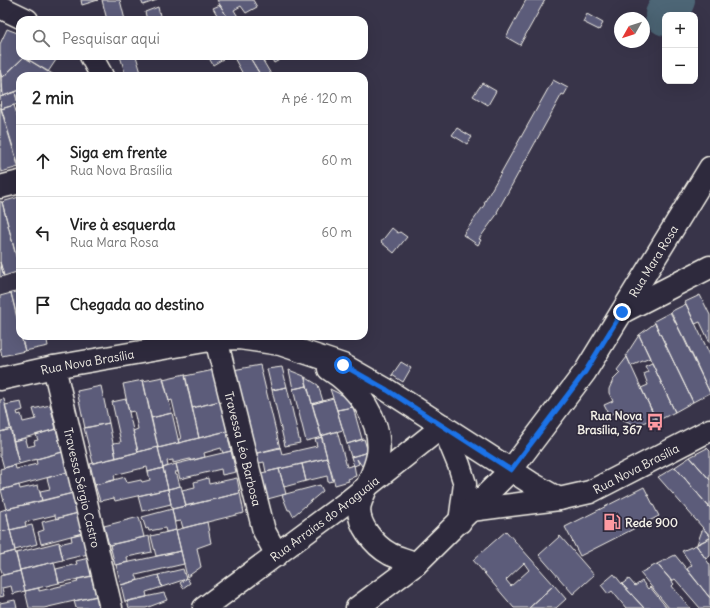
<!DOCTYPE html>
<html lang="pt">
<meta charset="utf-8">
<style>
:root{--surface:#fff;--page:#f6f6f6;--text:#222;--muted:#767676;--line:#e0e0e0}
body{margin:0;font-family:Delius,sans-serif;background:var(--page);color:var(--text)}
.controls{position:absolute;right:12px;top:12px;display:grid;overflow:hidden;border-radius:8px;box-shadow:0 4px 16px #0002}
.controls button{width:36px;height:36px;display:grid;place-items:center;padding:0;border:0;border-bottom:1px solid var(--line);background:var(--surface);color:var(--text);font:20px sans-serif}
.compass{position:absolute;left:614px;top:12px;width:36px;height:36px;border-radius:50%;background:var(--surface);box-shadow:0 4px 16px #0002;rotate:231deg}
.stop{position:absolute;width:12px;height:12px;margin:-9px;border:3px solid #1a73e8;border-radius:50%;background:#fff}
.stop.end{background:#1a73e8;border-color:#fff;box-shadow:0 1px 4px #0008}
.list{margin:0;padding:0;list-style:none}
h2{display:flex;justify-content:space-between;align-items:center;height:52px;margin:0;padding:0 16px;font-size:17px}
h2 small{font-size:13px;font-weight:400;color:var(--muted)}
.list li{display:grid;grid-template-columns:26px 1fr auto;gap:12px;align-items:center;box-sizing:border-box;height:72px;padding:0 16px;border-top:1px solid var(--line)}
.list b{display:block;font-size:15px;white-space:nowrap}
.list p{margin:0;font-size:13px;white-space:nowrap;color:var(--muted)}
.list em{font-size:13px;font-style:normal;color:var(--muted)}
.icon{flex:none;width:22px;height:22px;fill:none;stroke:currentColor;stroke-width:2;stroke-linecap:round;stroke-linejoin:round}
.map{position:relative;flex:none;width:710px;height:608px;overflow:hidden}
.search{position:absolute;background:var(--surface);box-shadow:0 4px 16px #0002;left:16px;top:16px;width:352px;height:44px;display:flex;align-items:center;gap:10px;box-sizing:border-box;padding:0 14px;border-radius:12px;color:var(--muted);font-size:15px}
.panel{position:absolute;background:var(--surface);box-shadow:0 4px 16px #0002;left:16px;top:72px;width:352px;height:268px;border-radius:12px}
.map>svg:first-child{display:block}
</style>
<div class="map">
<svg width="710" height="608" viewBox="0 0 710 608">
<rect width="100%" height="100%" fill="#383449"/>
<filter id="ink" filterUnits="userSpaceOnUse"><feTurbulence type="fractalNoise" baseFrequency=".025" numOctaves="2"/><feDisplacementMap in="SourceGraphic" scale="8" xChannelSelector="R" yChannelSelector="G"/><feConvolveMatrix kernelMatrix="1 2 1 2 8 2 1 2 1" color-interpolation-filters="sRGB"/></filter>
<g filter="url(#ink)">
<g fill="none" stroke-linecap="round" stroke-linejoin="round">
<path stroke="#4d6676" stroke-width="42" d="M666,15L674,0"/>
</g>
<path fill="#5c5c7a" stroke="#f4f1e8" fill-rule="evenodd" d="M81,0H98L82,5Z
M102,0H120L125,20H107Z
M141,0H157L143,5Z
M217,0H253L257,7L246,13L241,6L234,10L240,20H229Z
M526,0H545L520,45L506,37Z
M220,5L229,20H220L213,8Z
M158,7L161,20H147L145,12Z
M587,14L603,23L599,30L583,22Z
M7,29L20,34V56H25L2,78L0,70V56L1,55L0,54V44Z
M25,56H56L58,57L48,72L24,57Z
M120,56H136L142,76H126Z
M205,56H221L223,59L213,65L209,58L207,59Z
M233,56H249L261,76H244Z
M249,56H267L262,59L272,76H261Z
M270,56H285V57L274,63Z
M24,57L56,76H20V90L3,96L2,78Z
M0,70L3,96L0,97Z
M553,80L568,88L564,95L562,94L497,212L498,213L479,239L481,240L478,245L463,235L485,204L484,203Z
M482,83L496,91L488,105L473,96Z
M20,90V104H18L15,92Z
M15,92L18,104L1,109L0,97Z
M0,104L19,167L1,172L0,168Z
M14,105L20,125L19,169L1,109Z
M457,128L472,137L467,144L452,135Z
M19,197L20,201V271L2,202Z
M0,201L2,202L20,271L4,276L0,262Z
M392,228L398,233L400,232L407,237L394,253L381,242Z
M0,262L4,276L0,277Z
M20,291V320H18L11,293Z
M11,293L20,331V336H21L25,351L2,356L0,347V296Z
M700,295L710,315V343L700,322L695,324L685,302Z
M686,304L710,355V393L684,337H683L670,312Z
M671,312L710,393L693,402L654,321Z
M655,323L693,402L675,412L639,335Z
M639,335L650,358L631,366L626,355Z
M21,336H46L48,346L25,351Z
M627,357L655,418L640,424H633L624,420L621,419L618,411L609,415L604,405L613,401L609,393V389L613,380L620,373L617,370Z
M401,362L411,368L403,382L392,375Z
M652,363L675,412L657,421L641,388L648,385L644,374L648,372L645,366Z
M260,365L280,448L253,454L233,370Z
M282,367L287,387L272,390L267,369Z
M214,370L220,401L192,408L185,376Z
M289,370L304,376L307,386L293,389Z
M185,374L199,438L179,443L178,439H181L172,400L169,401L163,379Z
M163,377L172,413L151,418L143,381Z
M305,377L318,385L323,401L312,404Z
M143,380L158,447L138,452L133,431L138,429L134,411L129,412L123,384Z
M101,386L109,423L85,428L77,391Z
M307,386L322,437L306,441L293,389Z
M287,387L300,443L285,446L272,390Z
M330,389L352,400L353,407L337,410Z
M333,398L343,430L321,436L312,404Z
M4,399L11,429L0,432V400Z
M126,399L138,452L116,458L113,443L121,442L112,402Z
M220,401L227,431L199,438L192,408Z
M21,402L23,410L17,412L18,415L21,414L23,422L36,419L33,409L50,405L56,429L13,441L5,405Z
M353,407L362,439L347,444L337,410Z
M172,413L179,443L158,448L151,418Z
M109,423L116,458L93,463L84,428Z
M11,429L19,464L4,468L1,457H0V432Z
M56,429L62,452L19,464L13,441L26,438V440H25L27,447L35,445L34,441L38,440L36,435Z
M227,431L231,451L223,453L221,448L204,453L205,457L191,461L190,459L173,463V460L167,461L168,466L163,468L158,448Z
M337,431L347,467L354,465L356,476L348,479L349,481L335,485L321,436Z
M322,437L327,458L266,472L264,462L255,464L253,454L280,447L282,454L317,446L315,439Z
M364,439L368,452L351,457L347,444Z
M158,447L163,468L148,472L147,467L114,475L115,480L95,485L90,464Z
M707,448L710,451V480L690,457Z
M231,451L236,472L222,475L221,469L180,479L176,464Z
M63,452L68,472L1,490L0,469L15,465L16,469L37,464L36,459Z
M368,452L369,462L362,466L357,459L359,464L354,466L351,457Z
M690,457L710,480V508L675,467Z
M327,458L333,481L328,482L327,476L306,481L302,464Z
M176,464L178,472H175L176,475H177L180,486L168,489L163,468Z
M302,464L306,481L284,487L279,469Z
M675,467L710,508V536L658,477Z
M163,468L168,489L115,501L114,498L100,501L95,485L125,477L127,483L141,480L142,482L150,480L148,472Z
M279,469L286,494L264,500L257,474Z
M68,472L73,493L42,501L40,491L50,489L47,478Z
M208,478L209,484L237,478L240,493L186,506L182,490L195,487L194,482Z
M19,485L20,489L38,485L42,501L6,509L1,490Z
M320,485L323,491L293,516L290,510H288L282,495Z
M181,486L186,506L172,509L168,489Z
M644,487L659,516L580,556L565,527Z
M168,489L171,504L142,511L138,496Z
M73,493L78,513L56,519L55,515L25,522L26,526L10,530L6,509Z
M240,493L244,513L183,528L181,521L175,522L172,509Z
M6,509L10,530L0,532V511Z
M172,509L176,530L166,532L165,528L149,531L148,528L146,529L142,517Z
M78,513L82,533L41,544L38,532L44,530L42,522Z
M139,517L144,537L109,545L104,526Z
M207,522L211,543L197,548L201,567L187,577L176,530Z
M32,525L37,544L15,550L10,530Z
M703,528L710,536V538L697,544Z
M10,530L15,551L0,555V532Z
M176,530L181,551L156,556L151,536Z
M506,531L554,585L529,608H514L473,560ZM524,563L529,570L511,586L506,580Z
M84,533L88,554L63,560L59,544L72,541L71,536Z
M149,536L152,552L127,557L128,562L115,565L110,545Z
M560,536L594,575L573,594L539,555Z
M710,538V556L706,559L696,545Z
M59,542L63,560L20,570L16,553Z
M696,545L710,565V598L687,569L692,565L682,551Z
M15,551L20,571L3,575L0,567V555Z
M181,551L184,564L136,575L138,580L121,585L116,565Z
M675,555L710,598V608H700L675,579L672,581L657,564Z
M89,558L93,576L59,583L56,569L77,564L76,561Z
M54,562L59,583L25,591L20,570Z
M657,564L674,584L672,586L690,608H669L640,573Z
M183,569L186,579L162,587L158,575Z
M20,571L25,591L13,594L11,586L2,588L4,596L0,597V576Z
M614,574L622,584L644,608H626L612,591L608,594L601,585Z
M158,575L162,587L146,592L147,597L125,602L121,585Z
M91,576L96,596L44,608H29L25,591L39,588V591L78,582L77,579Z
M187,578L190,583L183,588L180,583Z
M629,579L635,586L642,581L648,589L650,587L667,608H644L622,584Z
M554,585L566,599L556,608H529Z
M164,593L167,600L146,608H129L127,601Z
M98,596L100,608H76L74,601Z
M15,600L17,608H0V603Z"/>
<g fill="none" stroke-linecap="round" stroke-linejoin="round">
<g stroke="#f4f1e8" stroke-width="25">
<g id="minor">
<path d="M0,7L27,20"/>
<path d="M91,56L102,76"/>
<path d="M0,187L20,182"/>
<path d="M622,312L710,267"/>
<path id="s1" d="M216,339L264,531L277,555"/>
<path id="s2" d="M54,367L111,608"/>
<path id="s3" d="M511,470L585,372L710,168"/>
</g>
</g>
<g stroke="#f4f1e8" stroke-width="25">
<g id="secondary">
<path d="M329,369C357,386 383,421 378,455C375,472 365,488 360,504C355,523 375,546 390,554C398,558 408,560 416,564"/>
<path id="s4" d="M0,379L54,367L216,339L239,338L280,344L343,365L387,390L531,483L559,499"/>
<path d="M443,426L459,465L465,484L460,522"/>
<path id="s5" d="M471,510L559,499L590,492L710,430"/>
<path id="s6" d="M204,608L346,503L443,426"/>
<path d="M357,608L416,564L511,470"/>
</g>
</g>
<use href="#minor" stroke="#2f2a3d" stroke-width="22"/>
<use href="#secondary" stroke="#2f2a3d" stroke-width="22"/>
</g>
</g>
<g fill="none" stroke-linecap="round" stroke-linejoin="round" filter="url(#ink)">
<path stroke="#1a73e8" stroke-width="5" d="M343,365L387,390L511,470L585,372L622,312"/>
</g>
<defs>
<g id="bus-bare" transform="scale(1.38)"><path d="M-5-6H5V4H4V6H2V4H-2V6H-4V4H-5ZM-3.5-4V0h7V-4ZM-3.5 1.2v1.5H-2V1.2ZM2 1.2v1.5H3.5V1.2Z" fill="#ff9aa2" stroke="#2f2a3d" stroke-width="2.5" paint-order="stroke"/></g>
<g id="fuel-bare" transform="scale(1.38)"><path d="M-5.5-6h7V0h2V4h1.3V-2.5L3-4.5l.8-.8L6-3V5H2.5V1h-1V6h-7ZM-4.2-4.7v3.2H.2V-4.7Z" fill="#ff9aa2" stroke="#2f2a3d" stroke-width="2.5" paint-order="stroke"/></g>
</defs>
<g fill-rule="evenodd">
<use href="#bus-bare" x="655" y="422"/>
<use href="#fuel-bare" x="612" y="522"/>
</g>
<g text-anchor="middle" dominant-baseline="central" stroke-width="3.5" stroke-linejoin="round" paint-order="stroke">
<g font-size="12" fill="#f4f1e8" stroke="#2f2a3d">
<text stroke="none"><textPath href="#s3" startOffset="253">Rua Mara Rosa</textPath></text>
<text stroke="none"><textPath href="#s4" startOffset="89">Rua Nova Brasília</textPath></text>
<text stroke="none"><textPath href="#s1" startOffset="113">Travessa Léo Barbosa</textPath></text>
<text stroke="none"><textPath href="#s5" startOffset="172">Rua Nova Brasília</textPath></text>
<text stroke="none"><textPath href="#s2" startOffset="124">Travessa Sérgio Castro</textPath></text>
<text stroke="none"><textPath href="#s6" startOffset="150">Rua Arraias do Araguaia</textPath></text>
</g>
<g font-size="12" font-weight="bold" fill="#f4f1e8" stroke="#2f2a3d" text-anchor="end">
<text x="642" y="415">Rua Nova<tspan x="642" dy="14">Brasília, 367</tspan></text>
<text x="625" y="522" text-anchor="start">Rede 900</text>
</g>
</g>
</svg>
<div class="controls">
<button>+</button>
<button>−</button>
</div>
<svg class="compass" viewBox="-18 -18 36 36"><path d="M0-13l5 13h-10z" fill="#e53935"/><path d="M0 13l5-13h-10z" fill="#767676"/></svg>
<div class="stop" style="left:343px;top:365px"></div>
<div class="stop end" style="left:622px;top:312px"></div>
<div class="search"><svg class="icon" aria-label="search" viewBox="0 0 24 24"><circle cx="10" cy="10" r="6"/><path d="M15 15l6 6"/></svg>Pesquisar aqui</div>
<section class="panel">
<h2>2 min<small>A pé · 120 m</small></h2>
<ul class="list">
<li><svg class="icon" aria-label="ahead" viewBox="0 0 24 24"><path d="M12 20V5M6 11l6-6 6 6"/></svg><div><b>Siga em frente</b><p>Rua Nova Brasília</p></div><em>60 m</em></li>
<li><svg class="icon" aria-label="left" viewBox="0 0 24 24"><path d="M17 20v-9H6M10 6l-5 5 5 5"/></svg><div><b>Vire à esquerda</b><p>Rua Mara Rosa</p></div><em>60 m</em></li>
<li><svg class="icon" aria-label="arrive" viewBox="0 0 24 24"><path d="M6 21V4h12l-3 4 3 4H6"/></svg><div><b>Chegada ao destino</b></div></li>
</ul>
</section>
</div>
